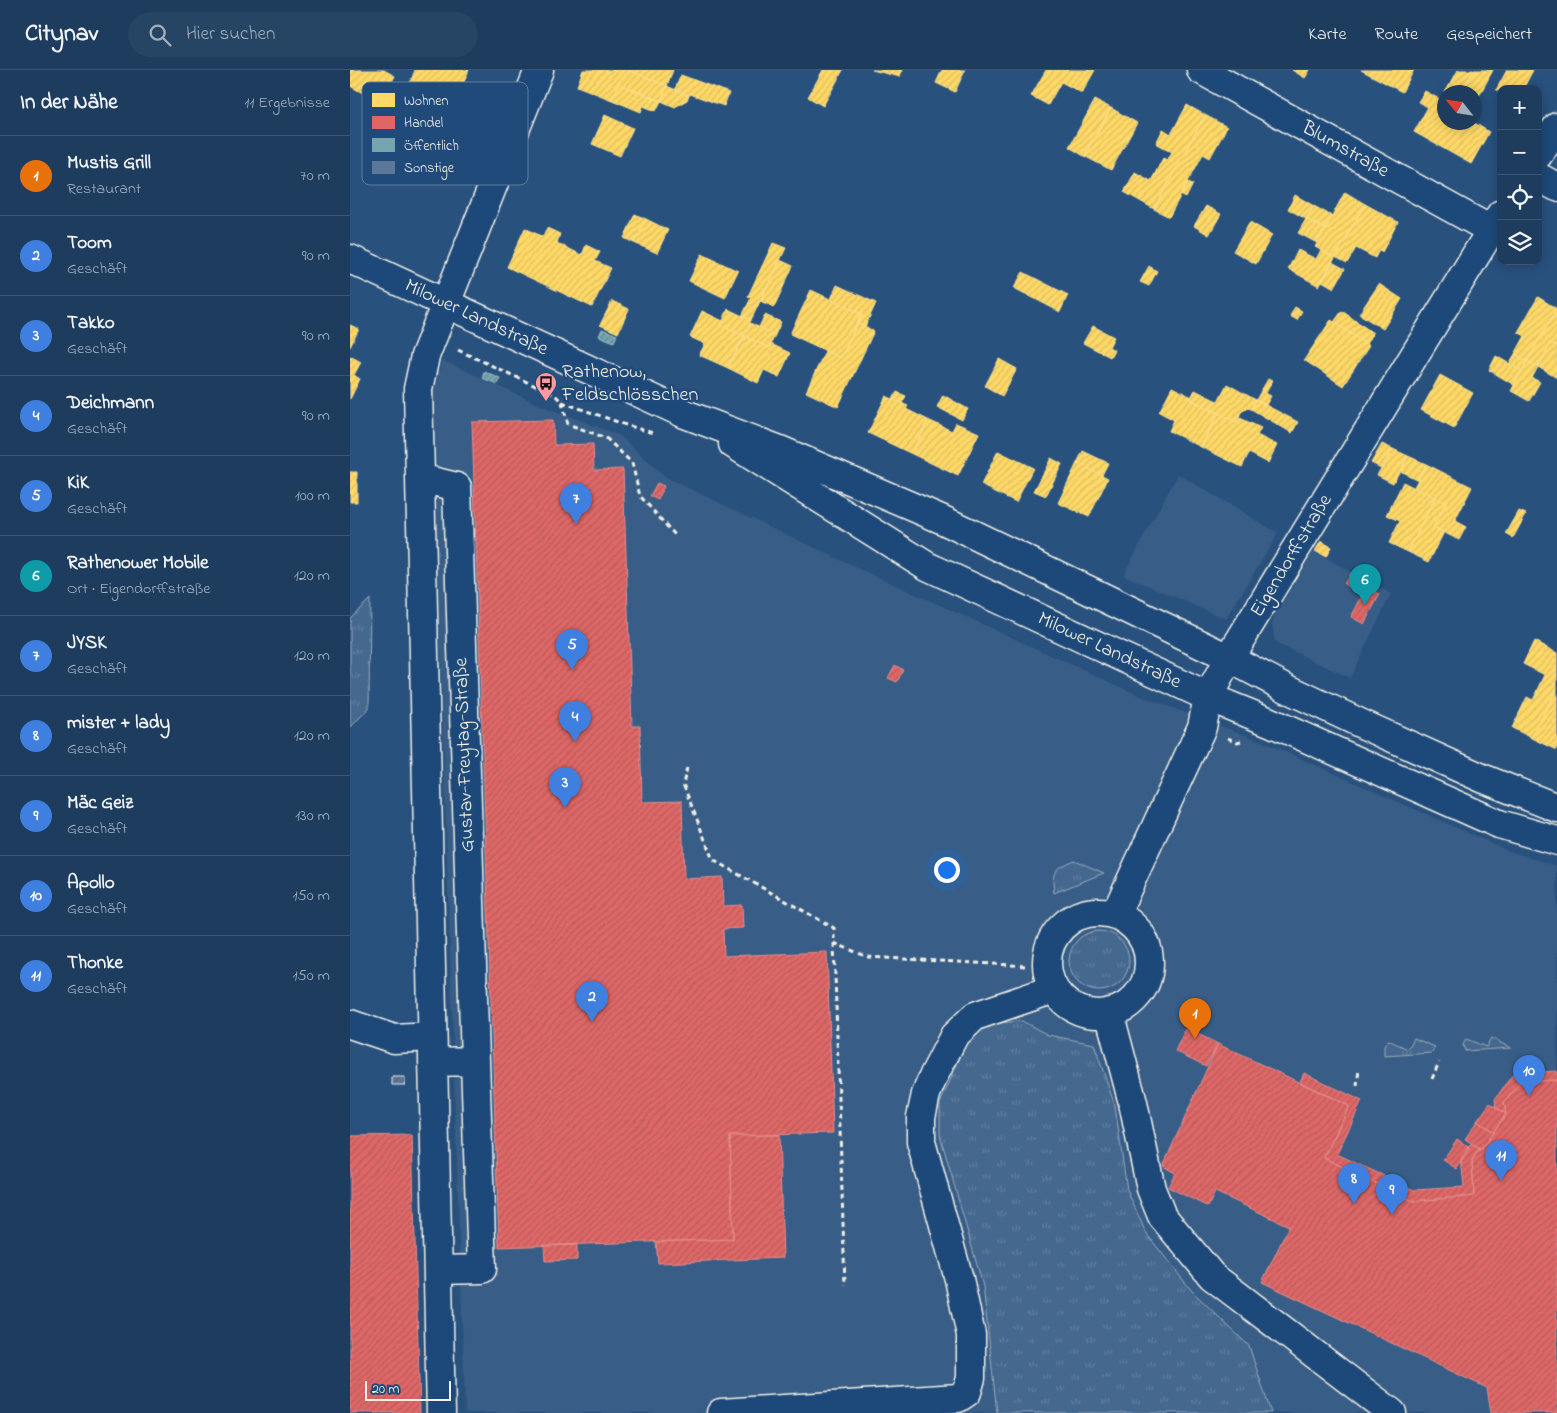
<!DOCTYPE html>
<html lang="de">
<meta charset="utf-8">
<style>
:root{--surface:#1e3d5e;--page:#264464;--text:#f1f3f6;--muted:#a1aebc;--line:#3c5673;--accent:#95b2f1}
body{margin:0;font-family:"Indie Flower",sans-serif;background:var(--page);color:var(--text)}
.controls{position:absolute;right:15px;top:15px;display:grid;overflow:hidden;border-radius:10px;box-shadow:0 2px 12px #0003}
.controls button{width:45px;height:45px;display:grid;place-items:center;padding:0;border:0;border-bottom:1px solid var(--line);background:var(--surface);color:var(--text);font:25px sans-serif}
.compass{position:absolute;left:1087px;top:15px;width:45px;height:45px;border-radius:50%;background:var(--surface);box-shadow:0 2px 12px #0003;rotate:300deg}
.scale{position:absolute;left:15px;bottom:12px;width:86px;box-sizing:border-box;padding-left:5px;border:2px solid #f4f1e8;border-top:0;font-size:14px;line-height:18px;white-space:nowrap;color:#f4f1e8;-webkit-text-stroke:4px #1f4a7a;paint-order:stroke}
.you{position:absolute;left:596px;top:799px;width:18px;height:18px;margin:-12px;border:4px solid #fff;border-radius:50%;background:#1a73e8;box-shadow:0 0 0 8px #1a73e833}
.badge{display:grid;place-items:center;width:32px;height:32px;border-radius:50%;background:var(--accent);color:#fff;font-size:16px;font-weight:700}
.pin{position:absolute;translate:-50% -41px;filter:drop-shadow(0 1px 2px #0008)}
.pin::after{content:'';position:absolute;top:26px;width:18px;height:15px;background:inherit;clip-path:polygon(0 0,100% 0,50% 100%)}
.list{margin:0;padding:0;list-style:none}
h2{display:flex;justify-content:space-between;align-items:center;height:65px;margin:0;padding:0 20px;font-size:21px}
h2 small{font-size:16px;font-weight:400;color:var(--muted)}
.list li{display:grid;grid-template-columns:32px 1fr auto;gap:15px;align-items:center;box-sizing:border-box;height:80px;padding:0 20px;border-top:1px solid var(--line)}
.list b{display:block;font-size:19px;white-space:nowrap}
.list p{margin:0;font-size:16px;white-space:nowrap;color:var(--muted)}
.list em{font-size:16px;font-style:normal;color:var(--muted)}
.icon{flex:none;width:28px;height:28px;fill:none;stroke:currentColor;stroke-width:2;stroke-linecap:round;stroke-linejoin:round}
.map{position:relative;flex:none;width:1207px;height:1343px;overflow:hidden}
header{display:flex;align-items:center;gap:30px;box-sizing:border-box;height:70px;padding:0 25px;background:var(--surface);border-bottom:1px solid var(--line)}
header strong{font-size:24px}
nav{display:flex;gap:28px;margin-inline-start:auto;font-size:18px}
.search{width:350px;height:45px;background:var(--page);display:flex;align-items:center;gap:12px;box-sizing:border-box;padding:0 18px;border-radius:28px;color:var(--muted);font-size:19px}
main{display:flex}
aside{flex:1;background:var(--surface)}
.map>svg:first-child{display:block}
</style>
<header>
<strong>Citynav</strong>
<div class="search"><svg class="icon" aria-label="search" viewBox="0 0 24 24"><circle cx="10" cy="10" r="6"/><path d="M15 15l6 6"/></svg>Hier suchen</div>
<nav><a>Karte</a><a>Route</a><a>Gespeichert</a></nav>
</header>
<main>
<aside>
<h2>In der Nähe<small>11 Ergebnisse</small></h2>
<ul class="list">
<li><span class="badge" style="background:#e8710a">1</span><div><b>Mustis Grill</b><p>Restaurant</p></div><em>70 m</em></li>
<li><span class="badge" style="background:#3f7fe0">2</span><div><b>Toom</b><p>Geschäft</p></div><em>90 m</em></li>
<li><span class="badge" style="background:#3f7fe0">3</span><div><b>Takko</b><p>Geschäft</p></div><em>90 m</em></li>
<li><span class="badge" style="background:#3f7fe0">4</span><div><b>Deichmann</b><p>Geschäft</p></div><em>90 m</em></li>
<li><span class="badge" style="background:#3f7fe0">5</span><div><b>KiK</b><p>Geschäft</p></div><em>100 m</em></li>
<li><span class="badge" style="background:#0f9aa8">6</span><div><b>Rathenower Mobile</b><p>Ort · Eigendorffstraße</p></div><em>120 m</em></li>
<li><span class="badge" style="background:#3f7fe0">7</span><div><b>JYSK</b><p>Geschäft</p></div><em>120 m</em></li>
<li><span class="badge" style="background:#3f7fe0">8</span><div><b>mister + lady</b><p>Geschäft</p></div><em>120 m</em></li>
<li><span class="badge" style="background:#3f7fe0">9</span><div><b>Mäc Geiz</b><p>Geschäft</p></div><em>130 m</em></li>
<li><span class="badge" style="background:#3f7fe0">10</span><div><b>Apollo</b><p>Geschäft</p></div><em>150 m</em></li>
<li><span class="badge" style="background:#3f7fe0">11</span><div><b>Thonke</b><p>Geschäft</p></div><em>150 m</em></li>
</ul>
</aside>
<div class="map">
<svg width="1207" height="1343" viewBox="0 0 1207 1343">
<defs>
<pattern id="grass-tufts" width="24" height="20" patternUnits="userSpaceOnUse" patternTransform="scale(1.25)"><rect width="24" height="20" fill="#45688e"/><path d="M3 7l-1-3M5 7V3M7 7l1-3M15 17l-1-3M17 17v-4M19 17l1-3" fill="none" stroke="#607e9e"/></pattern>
<pattern id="homes-hatch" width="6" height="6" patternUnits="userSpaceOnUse" patternTransform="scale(1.25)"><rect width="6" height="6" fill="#ffd966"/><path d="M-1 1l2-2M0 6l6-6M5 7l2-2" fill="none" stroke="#dbbc60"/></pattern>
<pattern id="shops-hatch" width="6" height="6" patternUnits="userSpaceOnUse" patternTransform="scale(1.25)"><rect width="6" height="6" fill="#e06666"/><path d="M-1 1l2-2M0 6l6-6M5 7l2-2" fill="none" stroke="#b35d5c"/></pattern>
<pattern id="public-hatch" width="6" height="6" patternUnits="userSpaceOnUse" patternTransform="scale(1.25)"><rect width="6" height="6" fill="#76a5af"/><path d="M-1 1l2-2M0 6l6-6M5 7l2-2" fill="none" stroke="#688990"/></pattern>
<pattern id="building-hatch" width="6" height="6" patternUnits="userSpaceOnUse" patternTransform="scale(1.25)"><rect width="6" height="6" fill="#5b7899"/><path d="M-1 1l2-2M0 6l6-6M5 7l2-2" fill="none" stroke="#536274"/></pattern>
</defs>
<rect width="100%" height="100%" fill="#28517e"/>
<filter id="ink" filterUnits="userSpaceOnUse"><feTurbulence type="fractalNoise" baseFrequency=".02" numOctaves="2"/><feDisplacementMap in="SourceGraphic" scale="10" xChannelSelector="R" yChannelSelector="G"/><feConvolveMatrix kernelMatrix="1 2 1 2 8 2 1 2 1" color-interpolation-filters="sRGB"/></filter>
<g filter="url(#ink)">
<path fill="#375d86" d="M92,290L195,337L269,365L315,407L497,493L791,626L911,671L1159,781L1207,796V1343H921L899,1276L841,1220L796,1163L777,1120L765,1036L744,974L698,965L672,951L590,1034V1065L633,1216L647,1343H115L83,362V323Z
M828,404L928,463L876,549L773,505Z
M963,481L1041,524L1000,608L925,573L922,554L925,544Z"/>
<path fill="url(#grass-tufts)" stroke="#9cacbb" d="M20,529L19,638L0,658V548Z
M724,790L754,803L704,823C701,800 705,798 724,790Z
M719 891a30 30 0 1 1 60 0a30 30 0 1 1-60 0Z
M672,951L698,965L744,974L765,1036L777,1120L796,1163L841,1220L899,1276L921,1343H647L633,1216L590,1065V1034L615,976L636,954Z
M1064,968L1085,977L1082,983L1034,986V976L1038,970L1058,979Z
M1141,968L1161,978L1115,981L1113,975L1116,969L1136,977Z"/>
<path fill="url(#homes-hatch)" stroke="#fce08d" d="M0,0H34L45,6L31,33L0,16Z
M65,0H119L106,31L99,28L96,34L80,28L82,22L60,13Z
M233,0H278L317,16L311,31L269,14L262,30L227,16Z
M278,0H323L317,16Z
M473,0H493L473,36L458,27Z
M522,0H552L550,7Z
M592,0H615L605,22L586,13Z
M696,0H745L732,23L711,12L698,35L681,26Z
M942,0H960L955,8Z
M1011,0H1064L1052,22Z
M1108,0H1124L1114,18L1102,11Z
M1124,0H1143L1129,26L1114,18Z
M1157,0H1183L1173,19H1151V22L1146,20Z
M331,5L379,23L374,36L340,24L339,26L325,19Z
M1102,11L1114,18L1122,22H1095Z
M269,14L311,31L306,41L293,36L291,42L262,30Z
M317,16L339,26L337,30L325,37L311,31Z
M1075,21L1091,30L1094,24V52H1123L1139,62L1121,94L1064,62L1078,37L1068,32Z
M745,30L761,38L734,86L719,77Z
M837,35L855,45L804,139L774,122L785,102L801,111L813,88L817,90L822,82L806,73L813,59L821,64Z
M761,38L787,53L761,100L734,86Z
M255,45L283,58L270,86L242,74Z
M855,45L877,57L860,88L853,84L819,147L804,139Z
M838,112L843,114L836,128L830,125Z
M995,122L1015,134L985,188L965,177Z
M945,125L964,136L956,149L938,139Z
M1015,134L1048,152L1032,182L1029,180L1025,188L1006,178L997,193L985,187Z
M856,136L871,144L859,165L844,156Z
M964,136L982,146L975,159L956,149Z
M285,144L296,149L284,173L274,168Z
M296,149L318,160L307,183L284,173Z
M956,149L975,159L967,173L948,163Z
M900,152L922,165L906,194L883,181Z
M175,158L193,167L197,158L210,164L207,173L232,185L236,175L250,182L245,191L261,198L242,237L157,197Z
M423,173L436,178L401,250L392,246L401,228L398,226Z
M948,180L966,189L971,180L985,188L969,216L938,199Z
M352,184L388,201L375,228L339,211Z
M430,190L443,196L424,237L410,231Z
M982,192L995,199L984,218L972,211Z
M799,196L807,201L799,216L790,212Z
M673,202L718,225L710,242L664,218Z
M1029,214L1052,229L1033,259L1009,244Z
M487,215L526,233L515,257L507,253L512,244L481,229Z
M461,220L512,244L491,288L440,264Z
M1188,227L1207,239L1177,291L1165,284L1175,266L1168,262Z
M262,231L279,239L268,263L250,255Z
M945,237L952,241L947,250L940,246Z
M378,239L401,250L394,266L371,255Z
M1207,239V276L1201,273L1188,297L1177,291Z
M352,241L373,251L371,255L394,266L378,298L349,285L355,274L340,267Z
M992,241L1023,263L1016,274L984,252Z
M415,245L431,252L425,265L409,257Z
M981,250L1019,276L993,316L954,290Z
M400,253L425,265L419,278L394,266Z
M507,253L524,261L488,337L456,322L475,281L491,288Z
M0,255L9,259L0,277Z
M743,256L764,267L759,277L764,280L760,287L733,273Z
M394,266L419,278L421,274L440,283L429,307L414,300L408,313L378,298Z
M1201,273L1207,276V308L1188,297Z
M1165,284L1177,291L1172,301L1159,294Z
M0,286L11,292L4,305L10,309L0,329Z
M1146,286L1172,301L1164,315L1139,300Z
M649,289L667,299L652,326L635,316Z
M1177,291L1188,297L1182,308L1190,312L1179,331L1161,321Z
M1090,305L1123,323L1104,358L1071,340Z
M918,309L922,311L916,323L911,321Z
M877,314L906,330L901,339L898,338L891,342L887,352L860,339L865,330L868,331Z
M822,317L842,327L840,329L868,343L851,377L819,361L824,350L809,342Z
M845,320L865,330L860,339L840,329Z
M911,321L921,326L916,335L906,330Z
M547,322L556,326L552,333L543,329Z
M593,325L618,339L612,350L587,337Z
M536,326L558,336L556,339L578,350L562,384L518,363Z
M906,330L948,352L942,363L901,339Z
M868,343L887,352L890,348L911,358L907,365L927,375L918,393L899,383L892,397L851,377Z
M578,350L602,361L606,353L629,363L608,406L562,384Z
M1032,374L1043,379L1031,398L1021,393Z
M1043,379L1058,386L1043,413L1027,405Z
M648,381L683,398L666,432L631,415Z
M733,381L758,393L752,405L727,393Z
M1058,386L1076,394L1068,410L1050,401Z
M701,388L712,394L707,404L696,398Z
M727,393L758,408L739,447L708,433Z
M1076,394L1122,417L1105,451L1116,457L1109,470L1083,457L1096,433L1064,417Z
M696,398L707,404L696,426L684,421Z
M0,402H7V432H0Z
M1053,412L1085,428L1058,482L1039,473L1050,451L1037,445Z
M1085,428L1096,433L1083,457L1094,462L1079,492L1058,482Z
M1169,441L1176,444L1163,468L1156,464Z
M971,471L981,477L976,487L965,481Z
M1184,571L1207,583V617L1182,668L1162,658L1177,627L1183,630L1195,605L1173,594Z
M1207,617V680L1182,668Z"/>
<path fill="url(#shops-hatch)" stroke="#e6908d" d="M203,350L204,375L243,374L244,400L273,399L282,656H290L292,732L332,731L334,809L372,807L373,836L392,835L393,858L373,859L374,886L477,882L483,1063L380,1066L383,1169L149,1177L122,352Z
M307,413L314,416L308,430L300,426Z
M1000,503L1016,512L1010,523L994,514Z
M1017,517L1030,524L1014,554L1001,547Z
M545,595L553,600L547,612L538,608Z
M836,958L868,974L856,996L825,981Z
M868,974L999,1036L974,1088L1063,1131L1124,1126L1122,1091L1127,1082L1131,1080L1156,1044L1154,1033L1170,1012L1207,1010V1343H1141L1137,1318L912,1212L939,1156L865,1122L858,1137L818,1117L825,1103L813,1096Z
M1207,1001V1010L1170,1012L1154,1033L1156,1044L1146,1038L1145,1029L1163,1004Z
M954,1003L1012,1031L987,1084L1064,1120L1114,1117L1111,1089L1119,1076L1124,1075L1131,1080L1127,1082L1122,1091L1124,1126L1063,1131L974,1088L999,1036L950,1012Z
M1140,1033L1156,1044L1143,1062L1127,1051Z
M1127,1051L1143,1062L1131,1080L1115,1069Z
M62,1065L70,1343H0V1066Z
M429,1065L433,1188L308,1193L306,1172L383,1169L380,1066Z
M1107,1069L1120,1078L1107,1099L1093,1090Z
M227,1175V1190L195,1191L194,1176Z"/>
<path fill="url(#public-hatch)" stroke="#9cbcc0" d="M252,259L267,265L264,272L249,266Z
M134,301L150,308L147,314L132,308Z"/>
<path fill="url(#building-hatch)" stroke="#f4f1e8" d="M42,1007H55V1015H42Z"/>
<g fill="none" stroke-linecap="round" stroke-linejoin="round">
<g stroke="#f4f1e8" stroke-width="31">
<path id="minor" d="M851,0L1141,160
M1188,85L1207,57
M1188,107L1207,117
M70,408L107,417L125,991
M697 893a51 51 0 1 1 102 0a51 51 0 1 1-102 0Z
M765,845L852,657L858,627L879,588L1151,144
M759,942L783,1033L801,1119L812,1146L862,1206L1042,1343
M0,954L44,969L82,967
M83,992L125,991L132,1199L89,1200
M91,1343L68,319L75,286L189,0
M371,1343L608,1328L617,1322L621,1308V1265L609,1209L571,1072V1047L576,1024L584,1005L604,966L625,946L704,919"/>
</g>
<g stroke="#f4f1e8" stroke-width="31">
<path id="major" d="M0,189L335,344L430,380L591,449L732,517L879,588L936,618L1012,654L1132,708L1207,738
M383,374L577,496L858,627L920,652L1149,754L1207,771"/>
</g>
<path stroke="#f4f1e8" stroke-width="3" stroke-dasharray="5 4" stroke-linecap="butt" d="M108,280L205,325L212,332L218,354L256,368L282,393L290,426L325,465
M212,332L276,355L303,363
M878,668L887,672L891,671
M337,698L333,714L363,790L484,858V873L518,887L677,896
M484,873L495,1215
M1168,1004L1170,989
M1082,1009L1089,992
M1007,1016L1009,999"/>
<use href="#minor" stroke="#1f4a7a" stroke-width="28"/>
<use href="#major" stroke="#1f4a7a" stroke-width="28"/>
</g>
</g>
<defs>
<g id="bus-pin" transform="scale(1.125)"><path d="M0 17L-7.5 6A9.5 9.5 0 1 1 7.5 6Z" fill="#ff9aa2" stroke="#1f4a7a"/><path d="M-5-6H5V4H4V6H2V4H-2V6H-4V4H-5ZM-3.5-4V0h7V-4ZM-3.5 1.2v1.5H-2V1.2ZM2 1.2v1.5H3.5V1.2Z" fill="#111"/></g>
</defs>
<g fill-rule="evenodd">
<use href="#bus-pin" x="196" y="313"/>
</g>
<g text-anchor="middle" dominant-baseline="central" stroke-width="5" stroke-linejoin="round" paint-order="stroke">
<g font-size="20" fill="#f4f1e8" stroke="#1f4a7a">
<text transform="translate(995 80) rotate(29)">Blumstraße</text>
<text transform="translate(126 248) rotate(25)">Milower Landstraße</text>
<text transform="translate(942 486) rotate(-59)">Eigendorffstraße</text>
<text transform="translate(759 581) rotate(25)">Milower Landstraße</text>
<text transform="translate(115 685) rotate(-92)">Gustav-Freytag-Straße</text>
</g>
<g font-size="20" fill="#f4f1e8" stroke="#1f4a7a" text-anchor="start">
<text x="212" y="302">Rathenow,<tspan x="212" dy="23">Feldschlösschen</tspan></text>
</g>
</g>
<rect x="12" y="12" width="166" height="103" rx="8" fill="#1f4a7a" stroke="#5f7c9b" stroke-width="1"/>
<rect x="22" y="23" width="23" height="14" fill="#ffd966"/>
<rect x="22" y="46" width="23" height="13" fill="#e06666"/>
<rect x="22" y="68" width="23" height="14" fill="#76a5af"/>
<rect x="22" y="91" width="23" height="13" fill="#5b7899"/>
<g font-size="14" fill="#f4f1e8">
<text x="54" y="35">Wohnen</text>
<text x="54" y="57">Handel</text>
<text x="54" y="80">Öffentlich</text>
<text x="54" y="102">Sonstige</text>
</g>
</svg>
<div class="controls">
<button>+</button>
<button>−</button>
<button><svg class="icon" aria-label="locate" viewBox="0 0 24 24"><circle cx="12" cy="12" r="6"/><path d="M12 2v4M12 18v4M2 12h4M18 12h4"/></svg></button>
<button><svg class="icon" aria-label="layers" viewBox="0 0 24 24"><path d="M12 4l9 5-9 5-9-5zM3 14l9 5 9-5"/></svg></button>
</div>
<svg class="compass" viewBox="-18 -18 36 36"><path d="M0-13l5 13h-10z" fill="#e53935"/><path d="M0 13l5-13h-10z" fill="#a1aebc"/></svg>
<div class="scale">20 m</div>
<div class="you"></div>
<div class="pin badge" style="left:845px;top:969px;background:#e8710a">1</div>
<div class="pin badge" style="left:242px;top:952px;background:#3f7fe0">2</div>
<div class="pin badge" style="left:215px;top:738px;background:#3f7fe0">3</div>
<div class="pin badge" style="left:225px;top:672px;background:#3f7fe0">4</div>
<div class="pin badge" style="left:222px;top:600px;background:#3f7fe0">5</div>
<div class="pin badge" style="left:1015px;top:535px;background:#0f9aa8">6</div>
<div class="pin badge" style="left:226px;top:454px;background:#3f7fe0">7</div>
<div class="pin badge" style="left:1004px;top:1134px;background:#3f7fe0">8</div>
<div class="pin badge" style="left:1042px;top:1145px;background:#3f7fe0">9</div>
<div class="pin badge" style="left:1179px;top:1026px;background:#3f7fe0">10</div>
<div class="pin badge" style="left:1151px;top:1111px;background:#3f7fe0">11</div>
</div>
</main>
